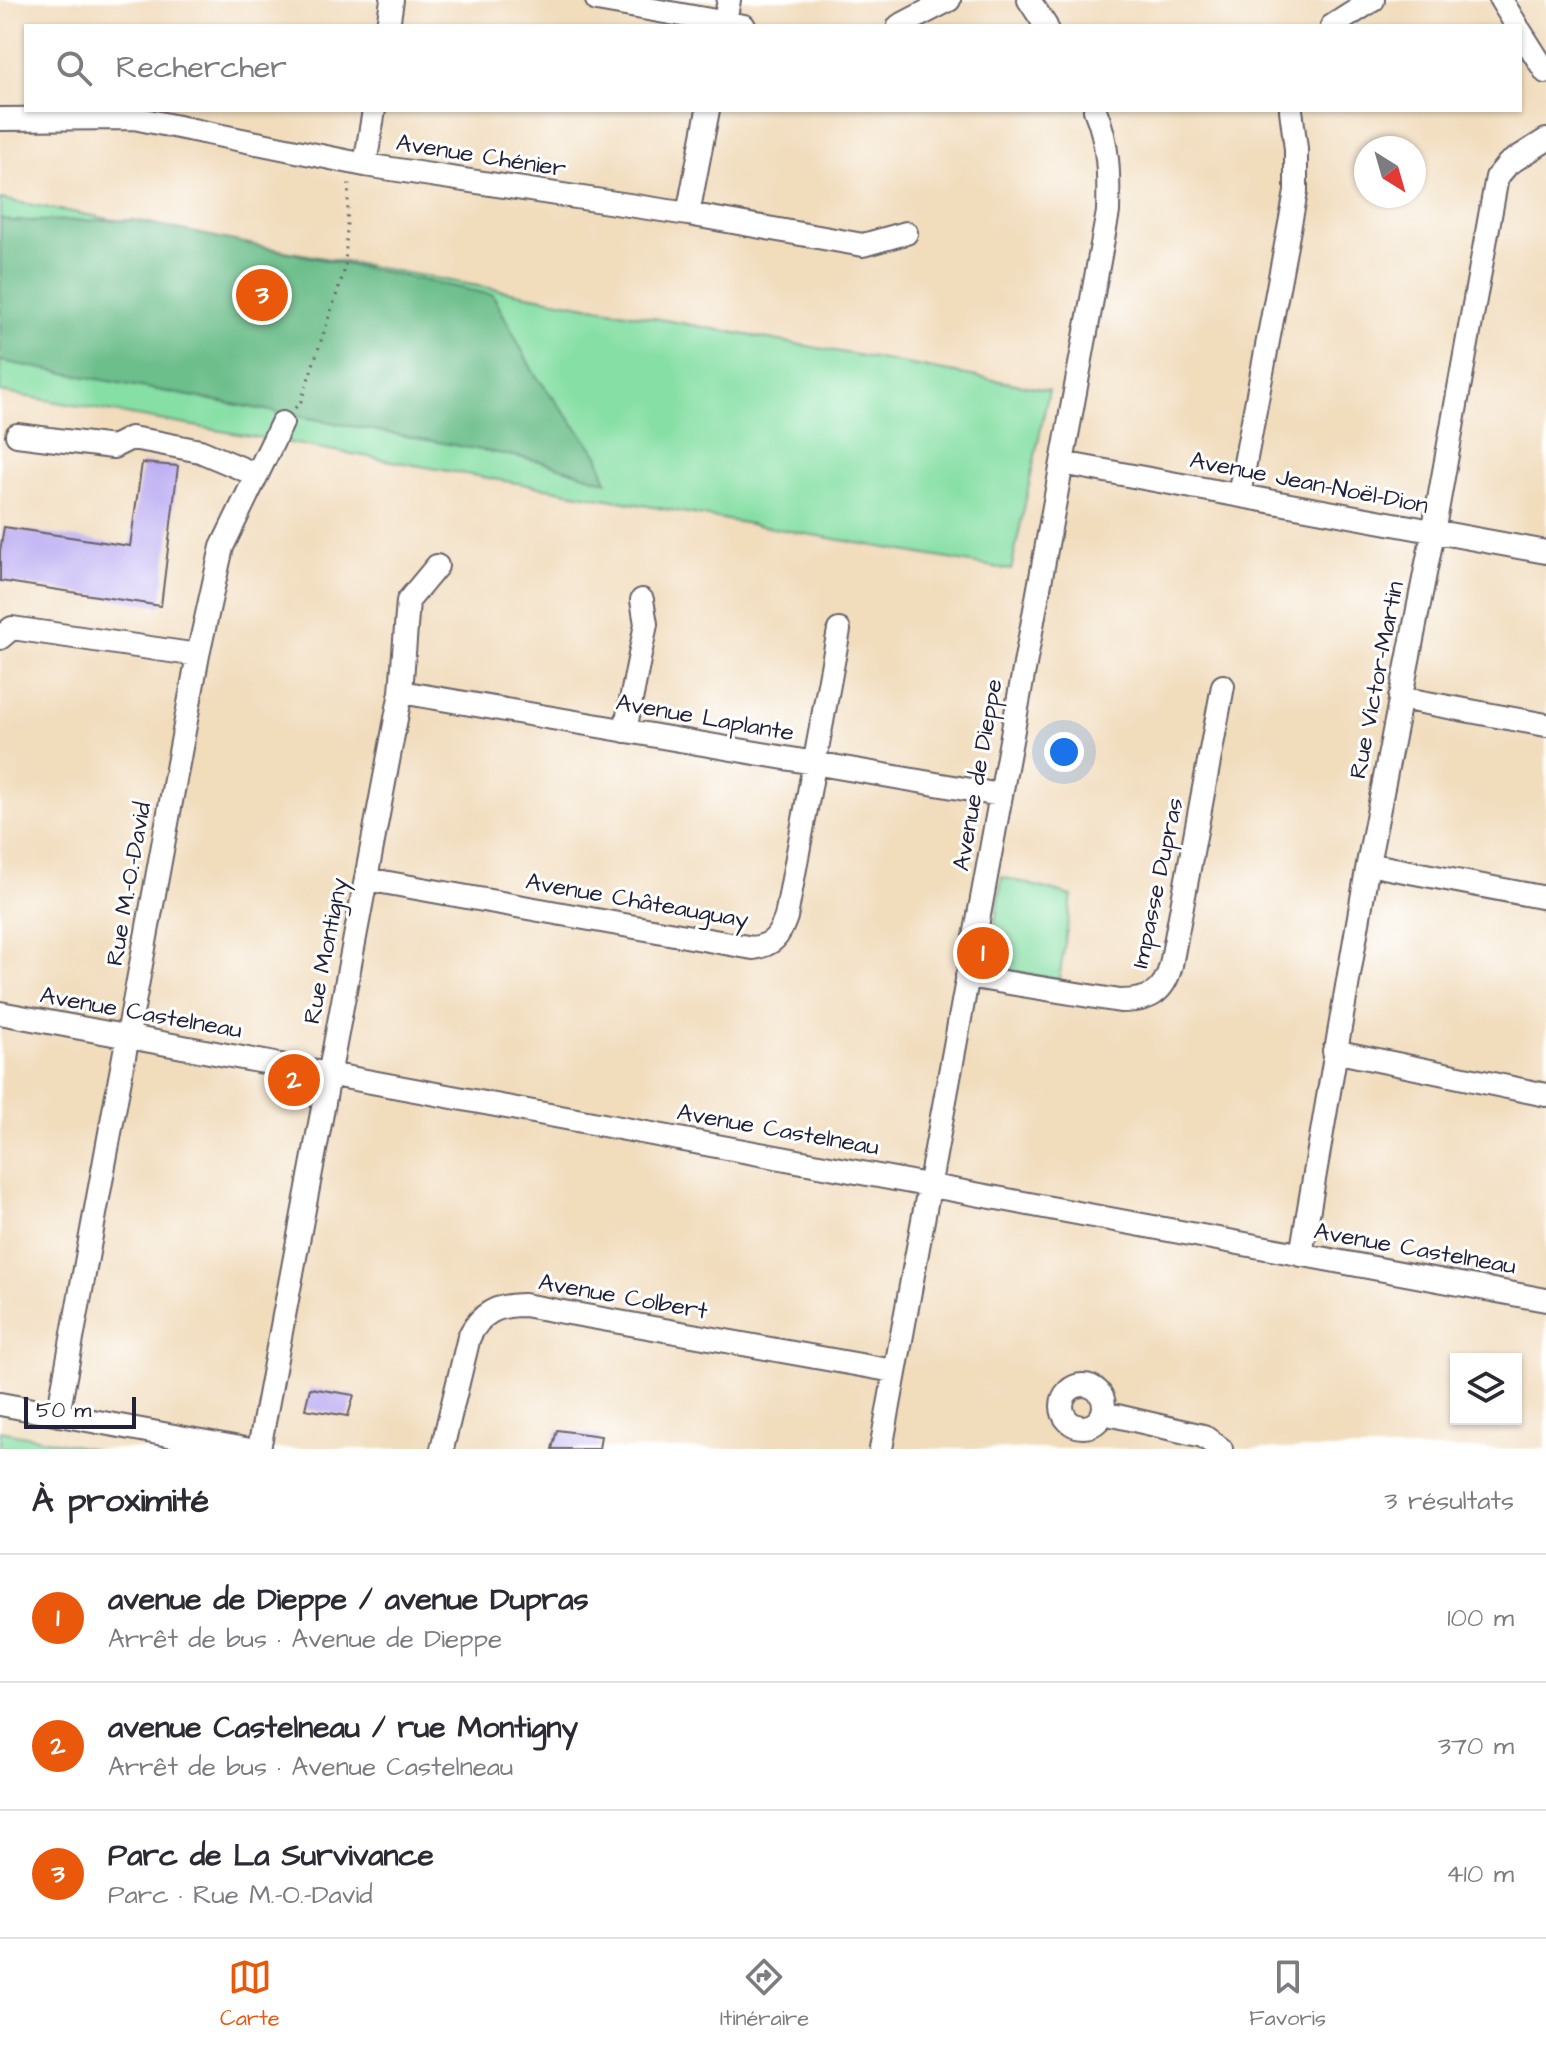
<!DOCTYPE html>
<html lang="fr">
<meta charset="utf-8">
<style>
:root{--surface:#fff;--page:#f7f7f7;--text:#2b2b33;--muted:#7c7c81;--line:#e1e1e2;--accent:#ea580c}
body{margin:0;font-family:"Architects Daughter",sans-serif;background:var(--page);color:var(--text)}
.controls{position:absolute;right:24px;bottom:24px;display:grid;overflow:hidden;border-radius:0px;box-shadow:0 2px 6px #0004}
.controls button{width:72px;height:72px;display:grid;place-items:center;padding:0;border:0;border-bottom:2px solid var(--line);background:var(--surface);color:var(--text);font:40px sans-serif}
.compass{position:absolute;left:1354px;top:136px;width:72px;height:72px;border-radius:50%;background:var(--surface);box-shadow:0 2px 6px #0004;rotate:143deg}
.scale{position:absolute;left:24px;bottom:20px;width:112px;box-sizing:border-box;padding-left:8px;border:4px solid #22223b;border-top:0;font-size:22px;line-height:28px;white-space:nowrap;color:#22223b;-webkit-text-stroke:6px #fff;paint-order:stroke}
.you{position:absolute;left:1064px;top:752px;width:28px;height:28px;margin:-20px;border:6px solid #fff;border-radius:50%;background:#1a73e8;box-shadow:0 0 0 12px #1a73e833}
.badge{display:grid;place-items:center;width:52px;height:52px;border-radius:50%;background:var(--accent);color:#fff;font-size:26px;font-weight:700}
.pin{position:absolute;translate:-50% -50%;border:4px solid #fff;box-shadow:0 2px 8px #0006}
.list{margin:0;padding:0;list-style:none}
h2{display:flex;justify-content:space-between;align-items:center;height:104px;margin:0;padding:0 32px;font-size:34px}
h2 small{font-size:26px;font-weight:400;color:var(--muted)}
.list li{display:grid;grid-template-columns:52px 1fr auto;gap:24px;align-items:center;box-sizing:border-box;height:128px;padding:0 32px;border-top:2px solid var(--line)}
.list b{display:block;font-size:30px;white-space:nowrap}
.list p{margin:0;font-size:26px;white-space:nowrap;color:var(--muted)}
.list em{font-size:26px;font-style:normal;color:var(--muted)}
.icon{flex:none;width:44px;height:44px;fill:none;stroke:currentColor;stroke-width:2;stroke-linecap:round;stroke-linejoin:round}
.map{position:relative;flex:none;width:1546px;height:1449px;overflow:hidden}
.search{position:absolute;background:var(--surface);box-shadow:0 2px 6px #0004;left:24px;right:24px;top:24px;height:88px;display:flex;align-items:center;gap:20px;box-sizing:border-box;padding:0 28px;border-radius:0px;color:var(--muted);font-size:30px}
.sheet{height:488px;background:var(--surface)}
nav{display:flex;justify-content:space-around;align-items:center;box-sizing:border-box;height:112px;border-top:2px solid var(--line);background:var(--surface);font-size:22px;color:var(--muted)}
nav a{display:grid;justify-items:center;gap:4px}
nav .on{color:var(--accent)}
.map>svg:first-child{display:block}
</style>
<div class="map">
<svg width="1546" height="1449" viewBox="0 0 1546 1449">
<rect width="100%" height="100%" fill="#fff"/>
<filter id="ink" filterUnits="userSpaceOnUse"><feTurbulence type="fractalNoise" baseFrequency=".0125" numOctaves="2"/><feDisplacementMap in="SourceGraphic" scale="16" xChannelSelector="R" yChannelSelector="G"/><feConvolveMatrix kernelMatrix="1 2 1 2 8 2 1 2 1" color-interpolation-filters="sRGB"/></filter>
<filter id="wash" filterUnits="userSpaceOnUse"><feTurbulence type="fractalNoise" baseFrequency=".006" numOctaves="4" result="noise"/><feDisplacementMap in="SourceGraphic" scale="32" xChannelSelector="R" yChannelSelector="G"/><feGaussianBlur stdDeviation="1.8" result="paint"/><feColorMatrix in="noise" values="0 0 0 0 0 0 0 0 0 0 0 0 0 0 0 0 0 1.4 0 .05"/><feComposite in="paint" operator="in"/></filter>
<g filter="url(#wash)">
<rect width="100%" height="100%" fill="#f1dcbc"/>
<path fill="#86dfa4" stroke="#548070" stroke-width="2" d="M0,199L1049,390L1011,570L0,392Z
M1002,877L1072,896L1059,980L988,967Z
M0,1431L93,1449H0Z"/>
<path fill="#6cbe8a" stroke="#477062" stroke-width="2" d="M0,218L12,221L134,220L493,295L534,373L598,455L607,482L540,461L0,361Z"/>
<g id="blocks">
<path fill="#b6a6f1" d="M142,463L178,466L161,606L0,581V551L4,527L130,546Z
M310,1388L354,1395L348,1416L305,1409Z
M557,1430L601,1436L599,1449H552Z"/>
</g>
</g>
<g filter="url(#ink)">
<use href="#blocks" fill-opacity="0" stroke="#6a6368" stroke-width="2"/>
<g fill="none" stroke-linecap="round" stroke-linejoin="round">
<g stroke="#6a6368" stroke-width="26">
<path id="minor" d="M597,0L744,26
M1029,0L1046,26
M1501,0L1517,26
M388,26L392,0
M724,26L729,0
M899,26L949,0
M1332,26L1373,0
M1520,31L1546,72
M0,119L134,118L365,165L688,214L863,245L906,233
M365,165L374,110
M688,214L708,110
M17,435L113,447L131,438L155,442L200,451L257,475
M1062,463L1546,552
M1239,495L1296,192V149L1291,110
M0,638L12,628L198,655
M401,692L1000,795
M1400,698L1546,725
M625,731L646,624L642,600
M1368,864L1546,898
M366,879L753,948C773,945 779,937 786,917L839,630
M967,976L1120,1001C1148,1001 1164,994 1171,965L1223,686
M0,1013L1546,1300
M1334,1051L1546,1095
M1301,1255L1368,864L1433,533L1497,177L1508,164L1546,140
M1062 1406a21 21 0 1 1 42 0a21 21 0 1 1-42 0Z
M0,1404L245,1449
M1104,1413L1203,1436L1221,1449
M58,1415L198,655L222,547L282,423
M259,1449L401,692L408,601L437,566
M442,1449L469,1337C481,1312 498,1305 524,1305L894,1371
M881,1449L1108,212C1109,177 1109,143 1095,110"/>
</g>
<path stroke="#6a6368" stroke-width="3" stroke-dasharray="2 6" stroke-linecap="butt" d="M295,408L301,401L345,269L349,181"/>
<use href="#minor" stroke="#fff" stroke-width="22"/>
</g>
</g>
<g text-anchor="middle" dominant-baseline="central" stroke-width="6" stroke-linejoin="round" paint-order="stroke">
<g font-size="24" fill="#22223b" stroke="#fff">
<text transform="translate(481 156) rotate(9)">Avenue Chénier</text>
<text transform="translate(1309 483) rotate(11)">Avenue Jean-Noël-Dion</text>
<text transform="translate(1377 680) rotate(-79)">Rue Victor-Martin</text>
<text transform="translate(705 718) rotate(10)">Avenue Laplante</text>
<text transform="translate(978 775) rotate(-80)">Avenue de Dieppe</text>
<text transform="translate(1158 883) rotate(-78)">Impasse Dupras</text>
<text transform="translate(129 884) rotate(-80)">Rue M.-O.-David</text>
<text transform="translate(637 901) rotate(10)">Avenue Châteauguay</text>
<text transform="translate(326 951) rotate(-79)">Rue Montigny</text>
<text transform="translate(141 1013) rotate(10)">Avenue Castelneau</text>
<text transform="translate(778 1130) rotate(10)">Avenue Castelneau</text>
<text transform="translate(1415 1249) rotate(10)">Avenue Castelneau</text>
<text transform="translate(623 1297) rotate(10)">Avenue Colbert</text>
</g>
</g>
</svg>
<div class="controls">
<button><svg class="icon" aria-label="layers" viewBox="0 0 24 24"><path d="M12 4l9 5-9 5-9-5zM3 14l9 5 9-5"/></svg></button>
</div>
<svg class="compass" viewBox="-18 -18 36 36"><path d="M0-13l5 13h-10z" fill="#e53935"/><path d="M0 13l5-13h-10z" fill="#7c7c81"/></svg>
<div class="scale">50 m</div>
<div class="you"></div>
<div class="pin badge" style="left:983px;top:953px">1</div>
<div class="pin badge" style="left:294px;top:1080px">2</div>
<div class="pin badge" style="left:262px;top:295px">3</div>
<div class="search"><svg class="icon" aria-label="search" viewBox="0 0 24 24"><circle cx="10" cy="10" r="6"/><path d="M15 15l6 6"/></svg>Rechercher</div>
</div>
<section class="sheet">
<h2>À proximité<small>3 résultats</small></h2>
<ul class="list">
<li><span class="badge">1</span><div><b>avenue de Dieppe / avenue Dupras</b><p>Arrêt de bus · Avenue de Dieppe</p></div><em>100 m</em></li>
<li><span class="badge">2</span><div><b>avenue Castelneau / rue Montigny</b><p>Arrêt de bus · Avenue Castelneau</p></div><em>370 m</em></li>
<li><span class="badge">3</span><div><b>Parc de La Survivance</b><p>Parc · Rue M.-O.-David</p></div><em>410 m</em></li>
</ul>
</section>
<nav>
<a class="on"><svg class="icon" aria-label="map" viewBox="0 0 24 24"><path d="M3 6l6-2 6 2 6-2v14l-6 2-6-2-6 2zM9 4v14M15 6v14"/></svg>Carte</a>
<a><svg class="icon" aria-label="directions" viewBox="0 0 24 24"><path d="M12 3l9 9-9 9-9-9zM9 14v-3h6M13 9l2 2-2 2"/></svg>Itinéraire</a>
<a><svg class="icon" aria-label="saved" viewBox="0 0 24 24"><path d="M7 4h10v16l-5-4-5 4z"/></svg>Favoris</a>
</nav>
